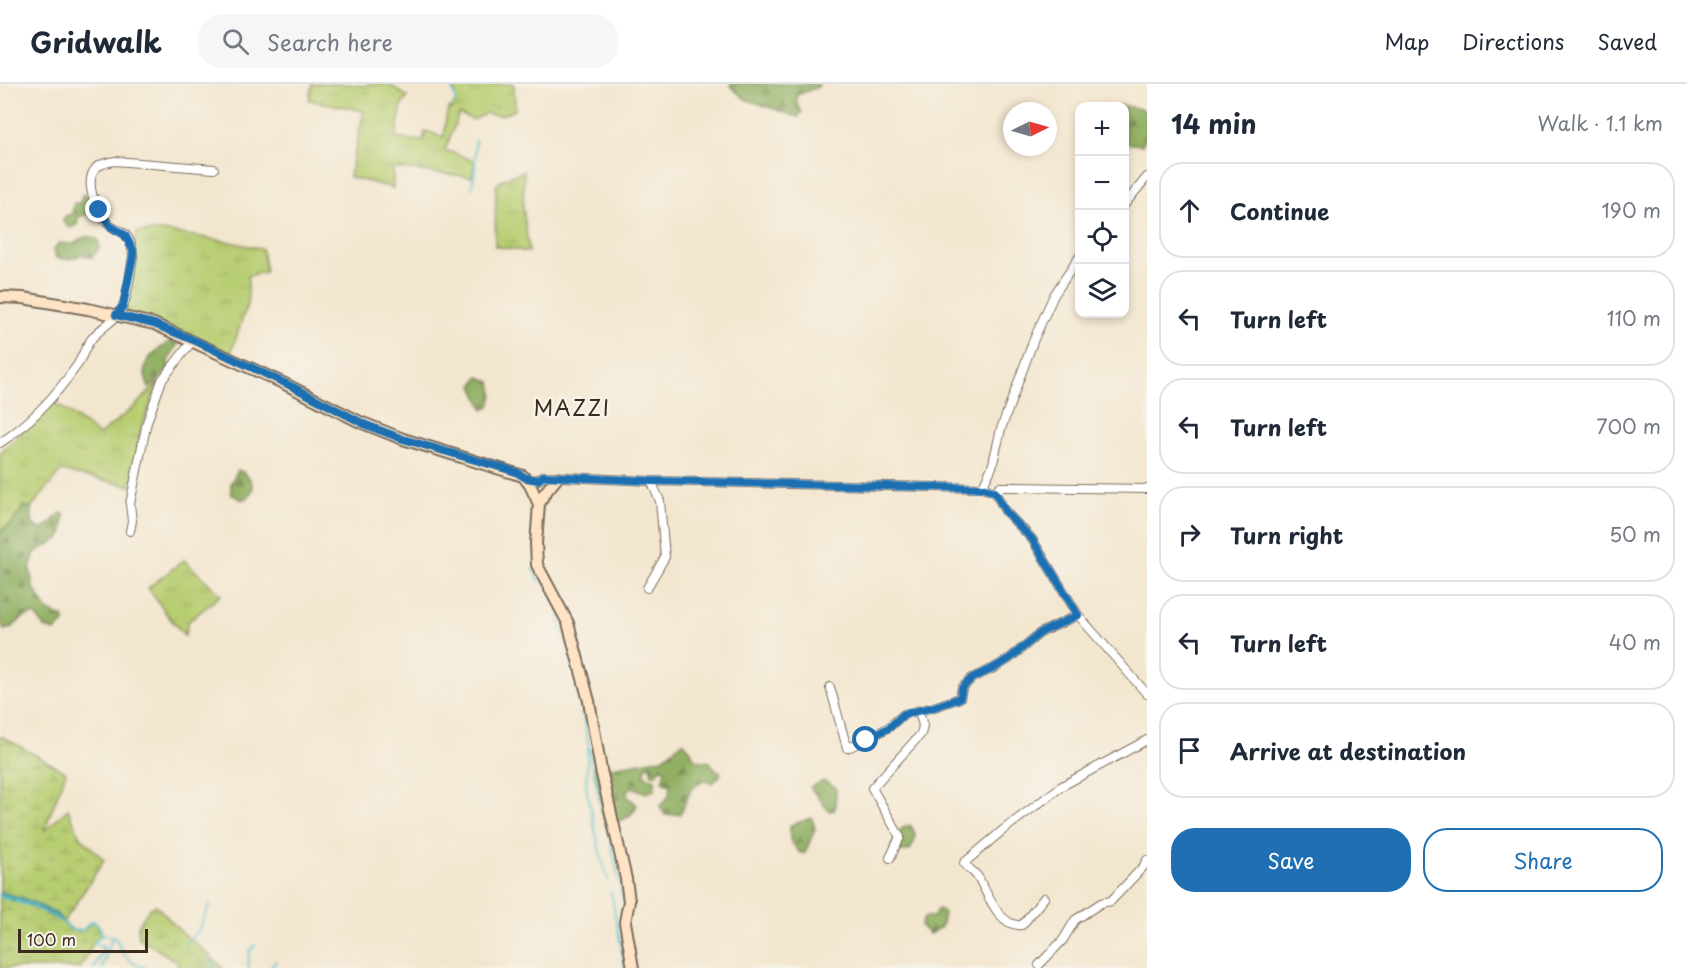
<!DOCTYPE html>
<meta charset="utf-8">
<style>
:root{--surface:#fff;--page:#f6f6f7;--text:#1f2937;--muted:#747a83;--line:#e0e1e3;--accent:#1f6fb2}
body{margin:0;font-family:"Playpen Sans",sans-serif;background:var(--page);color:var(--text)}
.controls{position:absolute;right:18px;top:18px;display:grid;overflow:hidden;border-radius:12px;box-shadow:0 3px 9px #0003}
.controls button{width:54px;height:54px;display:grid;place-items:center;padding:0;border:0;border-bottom:2px solid var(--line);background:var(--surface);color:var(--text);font:30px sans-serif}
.compass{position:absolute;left:1003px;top:18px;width:54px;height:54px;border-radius:50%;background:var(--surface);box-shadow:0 3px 9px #0003;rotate:85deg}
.scale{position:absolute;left:18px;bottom:15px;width:130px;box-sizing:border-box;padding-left:6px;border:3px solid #3b2a1e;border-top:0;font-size:16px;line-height:21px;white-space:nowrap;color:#3b2a1e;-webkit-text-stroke:4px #f7f3e8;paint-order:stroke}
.stop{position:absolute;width:18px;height:18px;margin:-14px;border:4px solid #1f6fb2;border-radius:50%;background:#fff}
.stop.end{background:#1f6fb2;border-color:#fff;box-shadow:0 2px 6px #0008}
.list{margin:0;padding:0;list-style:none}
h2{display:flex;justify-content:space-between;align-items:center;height:78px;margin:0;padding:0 24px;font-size:26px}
h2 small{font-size:20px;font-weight:400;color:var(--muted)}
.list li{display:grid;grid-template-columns:39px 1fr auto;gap:18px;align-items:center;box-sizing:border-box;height:96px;margin:0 12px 12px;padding:0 12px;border:2px solid var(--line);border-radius:24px}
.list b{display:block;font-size:22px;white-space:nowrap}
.list em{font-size:20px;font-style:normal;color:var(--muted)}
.actions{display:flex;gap:12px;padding:18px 24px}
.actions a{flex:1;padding:14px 0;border:2px solid var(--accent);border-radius:24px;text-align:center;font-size:21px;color:var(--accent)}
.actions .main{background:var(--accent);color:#fff}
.icon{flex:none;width:33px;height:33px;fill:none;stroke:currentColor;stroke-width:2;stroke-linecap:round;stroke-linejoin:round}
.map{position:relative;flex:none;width:1147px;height:884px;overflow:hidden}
header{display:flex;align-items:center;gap:36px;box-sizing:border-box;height:84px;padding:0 30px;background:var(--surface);border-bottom:2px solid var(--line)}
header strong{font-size:28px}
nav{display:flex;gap:33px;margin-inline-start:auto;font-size:21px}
.search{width:420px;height:54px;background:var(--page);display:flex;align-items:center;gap:15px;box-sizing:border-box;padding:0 21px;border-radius:24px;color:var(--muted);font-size:22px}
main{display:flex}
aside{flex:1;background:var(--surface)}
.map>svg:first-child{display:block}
</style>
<header>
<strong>Gridwalk</strong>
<div class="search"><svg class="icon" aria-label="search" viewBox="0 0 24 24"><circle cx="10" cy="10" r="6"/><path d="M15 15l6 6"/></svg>Search here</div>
<nav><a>Map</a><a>Directions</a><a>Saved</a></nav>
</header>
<main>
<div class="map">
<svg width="1147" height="884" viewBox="0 0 1147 884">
<defs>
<pattern id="grass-tufts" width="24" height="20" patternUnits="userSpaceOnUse" patternTransform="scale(1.5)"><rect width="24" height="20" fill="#b7cd71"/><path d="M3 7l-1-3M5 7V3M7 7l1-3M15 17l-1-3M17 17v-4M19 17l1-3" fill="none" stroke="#9eb061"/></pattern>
<pattern id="forest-firs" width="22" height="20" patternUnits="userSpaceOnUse" patternTransform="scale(1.5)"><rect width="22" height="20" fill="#91b063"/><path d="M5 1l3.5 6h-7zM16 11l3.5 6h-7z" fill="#788f51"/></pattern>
<pattern id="wetland-marsh" width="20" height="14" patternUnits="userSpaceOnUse" patternTransform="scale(1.5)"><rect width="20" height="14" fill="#b7cd71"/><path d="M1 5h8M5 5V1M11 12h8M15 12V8" fill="none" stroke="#9eb061"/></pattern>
<pattern id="water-waves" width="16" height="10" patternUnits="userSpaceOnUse" patternTransform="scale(1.5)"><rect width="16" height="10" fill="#54c0cf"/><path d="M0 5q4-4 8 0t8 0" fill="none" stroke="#479ca7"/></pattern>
</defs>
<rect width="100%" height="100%" fill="#f7f3e8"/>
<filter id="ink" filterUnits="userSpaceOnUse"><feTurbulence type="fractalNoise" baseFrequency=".0167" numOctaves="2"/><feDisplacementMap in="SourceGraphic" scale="12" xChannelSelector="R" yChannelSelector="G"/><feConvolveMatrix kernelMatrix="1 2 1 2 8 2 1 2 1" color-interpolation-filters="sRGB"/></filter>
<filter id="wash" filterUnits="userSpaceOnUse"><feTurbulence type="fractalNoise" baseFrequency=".008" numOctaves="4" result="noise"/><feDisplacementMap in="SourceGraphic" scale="24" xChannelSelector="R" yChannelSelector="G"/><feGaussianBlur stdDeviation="1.35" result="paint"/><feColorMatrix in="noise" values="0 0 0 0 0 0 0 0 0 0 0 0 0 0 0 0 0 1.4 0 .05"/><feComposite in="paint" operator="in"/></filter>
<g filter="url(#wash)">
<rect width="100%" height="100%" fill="#f3e6cf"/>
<path fill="url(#grass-tufts)" stroke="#797c48" stroke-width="1.5" d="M312,0H348L365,2L367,0H389L408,13L402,20L396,54L423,57L425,47L444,53L446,33L449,24L452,25L456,16L453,3L454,0H514L515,26C505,31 496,33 486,29L474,36L459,30L445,66L475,77L472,93L393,84V104L349,93L364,27L309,16Z
M524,87L523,123L529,168L495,162L496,102L503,95Z
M162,147L225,157L262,165L266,188L248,192V218L231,269L187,250L128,229L125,225L133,163L137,148Z
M159,298L141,345L131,402L61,387L31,424L24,422L13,438L0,448V370L52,316L99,351L135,322Z
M184,476L221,511L188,538L185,552L168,532L148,504Z"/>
<path fill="url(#forest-firs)" stroke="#666d40" stroke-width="1.5" d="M731,0H819L818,3L797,11V21L802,28L798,33L745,15L730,2Z
M1120,21L1147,26V51L1142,61L1125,59L1124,22H1117Z
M83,110L89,113L91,129L78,133L77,141L70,144L63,138L65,132L72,130L74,119L79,120Z
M85,153H91L98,156L100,163L92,174L81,170C74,176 64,176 56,174L54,165L59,159L74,160L80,155Z
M170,257L178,259L168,277L169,283L160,295L149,304C138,278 150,272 170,257Z
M479,293L491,298L493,310L490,322L484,326L473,302Z
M238,386C248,390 251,395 253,405L248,413L242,416L231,410V399Z
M24,422L31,424L33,441L42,446L61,429L64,430L63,447L59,455L35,468L30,485L33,503L48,527L63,533L65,538L55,547L45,544L35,530L24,533L11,544L4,546L0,535V448L13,438Z
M683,658L691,667L695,676L710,678L714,684L721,689L718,694L712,699L704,696L692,704L680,730L665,731L660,722L669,712L670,701L663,697L665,686L661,683L656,690H652L650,682H647L644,691L655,696V706L646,709L632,703L626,708L628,713L637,721C629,738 620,737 604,737L593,683H613L663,674Z
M824,697L836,704L835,726L829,727L810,703Z
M812,734L815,745L805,769H800L790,756V741Z
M910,741C918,751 916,755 910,766L892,769L891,763L901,745Z
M939,825L944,829L941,843L929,850L921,842L924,833H934L936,827Z"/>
<path fill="url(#wetland-marsh)" stroke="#797c48" stroke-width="1.5" d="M0,653H3L66,688L44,747L68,725L80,752L104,776L71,827L63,838L74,847L83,846L92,837L99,842L102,850L93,859L81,884H0V812L46,827L45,830L62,837L25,815L0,808Z
M156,821L181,848L206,868L223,884H176L179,879L139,854L138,842L149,825Z"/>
<path fill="url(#water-waves)" stroke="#487576" stroke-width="1.5" d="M0,808L25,815L56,829L63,838L46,827L0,812Z"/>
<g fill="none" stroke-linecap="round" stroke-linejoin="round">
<path stroke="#54c0cf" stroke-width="2" d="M453,0V7L456,16L453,21
M472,104L475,84V57
M532,485L540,498
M559,532L582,612
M580,616L601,721L606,735L624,818
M583,619L587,641
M588,665L586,702L600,769L608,795
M611,808L625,884
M0,812L10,816
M15,817L27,821
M32,823C48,828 61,836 73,847L83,846L92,837L99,842L102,850C105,851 109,851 112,852C118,856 119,862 122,868C128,876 136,882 146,884
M185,860L198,847L210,821
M207,875L215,880L212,884
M94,884L104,864L93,859L102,850
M102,884L112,852
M248,884L250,867L255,861
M270,884L276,877"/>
</g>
</g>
<g filter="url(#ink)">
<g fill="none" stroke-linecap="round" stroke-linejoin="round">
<g stroke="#7b6c5c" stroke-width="10">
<path id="street" d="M1124,121L1147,93
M0,359C31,339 57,310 78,280C83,271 86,260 94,252C103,242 118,235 123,222C128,212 131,184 133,172C133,165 130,155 125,150C120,146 113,145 108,140C97,128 82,97 97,83C102,79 108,78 115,77L214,85
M526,395L538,396L543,392L651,397L982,404L995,408L999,403H1015L1147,405
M982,404L992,383L1001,345L1034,255L1054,211L1080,172
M995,408L1005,427L1032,455L1078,531L1147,610
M130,447L132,437L130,420L147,338L162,296L193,256
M647,504L665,473L660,417L651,397
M830,603L847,664L866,656L889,643L904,630L934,623L960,614L962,604L972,594L994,584L1009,575L1040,549L1078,531
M890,774L900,753L872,704L921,650L923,642L919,627
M1044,814L1022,841C999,844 987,808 978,793C974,788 968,784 964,779L1003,746L1062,702L1147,656
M1039,881L1063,856L1075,836L1101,819L1111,817L1143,783L1147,776"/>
</g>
<g stroke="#7b6c5c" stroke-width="14">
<path id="secondary" d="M0,213L23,214L88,225L154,240L285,300L360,338L403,355L523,392L530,401L539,420L536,460L537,481L568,539L589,617L601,686L626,795L629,817L625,838L633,884
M539,420L544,410L557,394"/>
</g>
<use href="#street" stroke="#fff" stroke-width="8"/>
<use href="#secondary" stroke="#fee4c5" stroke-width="10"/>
</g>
</g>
<g fill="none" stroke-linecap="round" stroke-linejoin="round" filter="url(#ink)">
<path stroke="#1f6fb2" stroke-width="8" d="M99,126L110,142L125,151L133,166V172L123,222L116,231L154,240L193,256L293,303L366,341L403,355L516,388L526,394L538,396L543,392L651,397L982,404L995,408L1005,427L1032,455L1078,531L1040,549L1009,575L994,584L972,594L962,604L960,614L934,623L904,630L890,643L866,656"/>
</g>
<g text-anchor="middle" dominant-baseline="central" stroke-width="5" stroke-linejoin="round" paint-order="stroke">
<g font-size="21" letter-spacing="1.5" fill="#3b2a1e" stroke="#f7f3e8">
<text x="572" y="323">MAZZI</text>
</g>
</g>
</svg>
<div class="controls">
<button>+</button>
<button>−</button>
<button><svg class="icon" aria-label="locate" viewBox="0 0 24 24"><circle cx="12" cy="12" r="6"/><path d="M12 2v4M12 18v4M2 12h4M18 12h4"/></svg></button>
<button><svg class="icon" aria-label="layers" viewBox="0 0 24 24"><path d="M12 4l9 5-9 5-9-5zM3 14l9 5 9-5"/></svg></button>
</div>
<svg class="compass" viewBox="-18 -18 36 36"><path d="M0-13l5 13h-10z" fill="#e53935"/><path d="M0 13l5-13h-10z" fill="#747a83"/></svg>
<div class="scale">100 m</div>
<div class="stop" style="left:866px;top:656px"></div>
<div class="stop end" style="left:99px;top:126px"></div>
</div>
<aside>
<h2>14 min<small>Walk · 1.1 km</small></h2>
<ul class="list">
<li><svg class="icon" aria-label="ahead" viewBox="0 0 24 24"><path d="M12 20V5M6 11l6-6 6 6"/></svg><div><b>Continue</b></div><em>190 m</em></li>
<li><svg class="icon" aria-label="left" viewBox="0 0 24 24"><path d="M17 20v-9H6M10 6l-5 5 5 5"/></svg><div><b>Turn left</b></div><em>110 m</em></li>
<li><svg class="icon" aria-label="left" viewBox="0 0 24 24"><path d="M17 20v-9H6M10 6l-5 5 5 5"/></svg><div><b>Turn left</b></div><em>700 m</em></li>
<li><svg class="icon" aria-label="right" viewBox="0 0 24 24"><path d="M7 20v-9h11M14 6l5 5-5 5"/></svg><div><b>Turn right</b></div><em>50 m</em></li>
<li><svg class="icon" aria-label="left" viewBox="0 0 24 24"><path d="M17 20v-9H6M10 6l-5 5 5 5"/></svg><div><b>Turn left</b></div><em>40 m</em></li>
<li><svg class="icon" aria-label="arrive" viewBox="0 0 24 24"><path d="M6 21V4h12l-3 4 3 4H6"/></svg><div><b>Arrive at destination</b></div></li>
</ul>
<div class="actions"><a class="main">Save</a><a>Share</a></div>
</aside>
</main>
